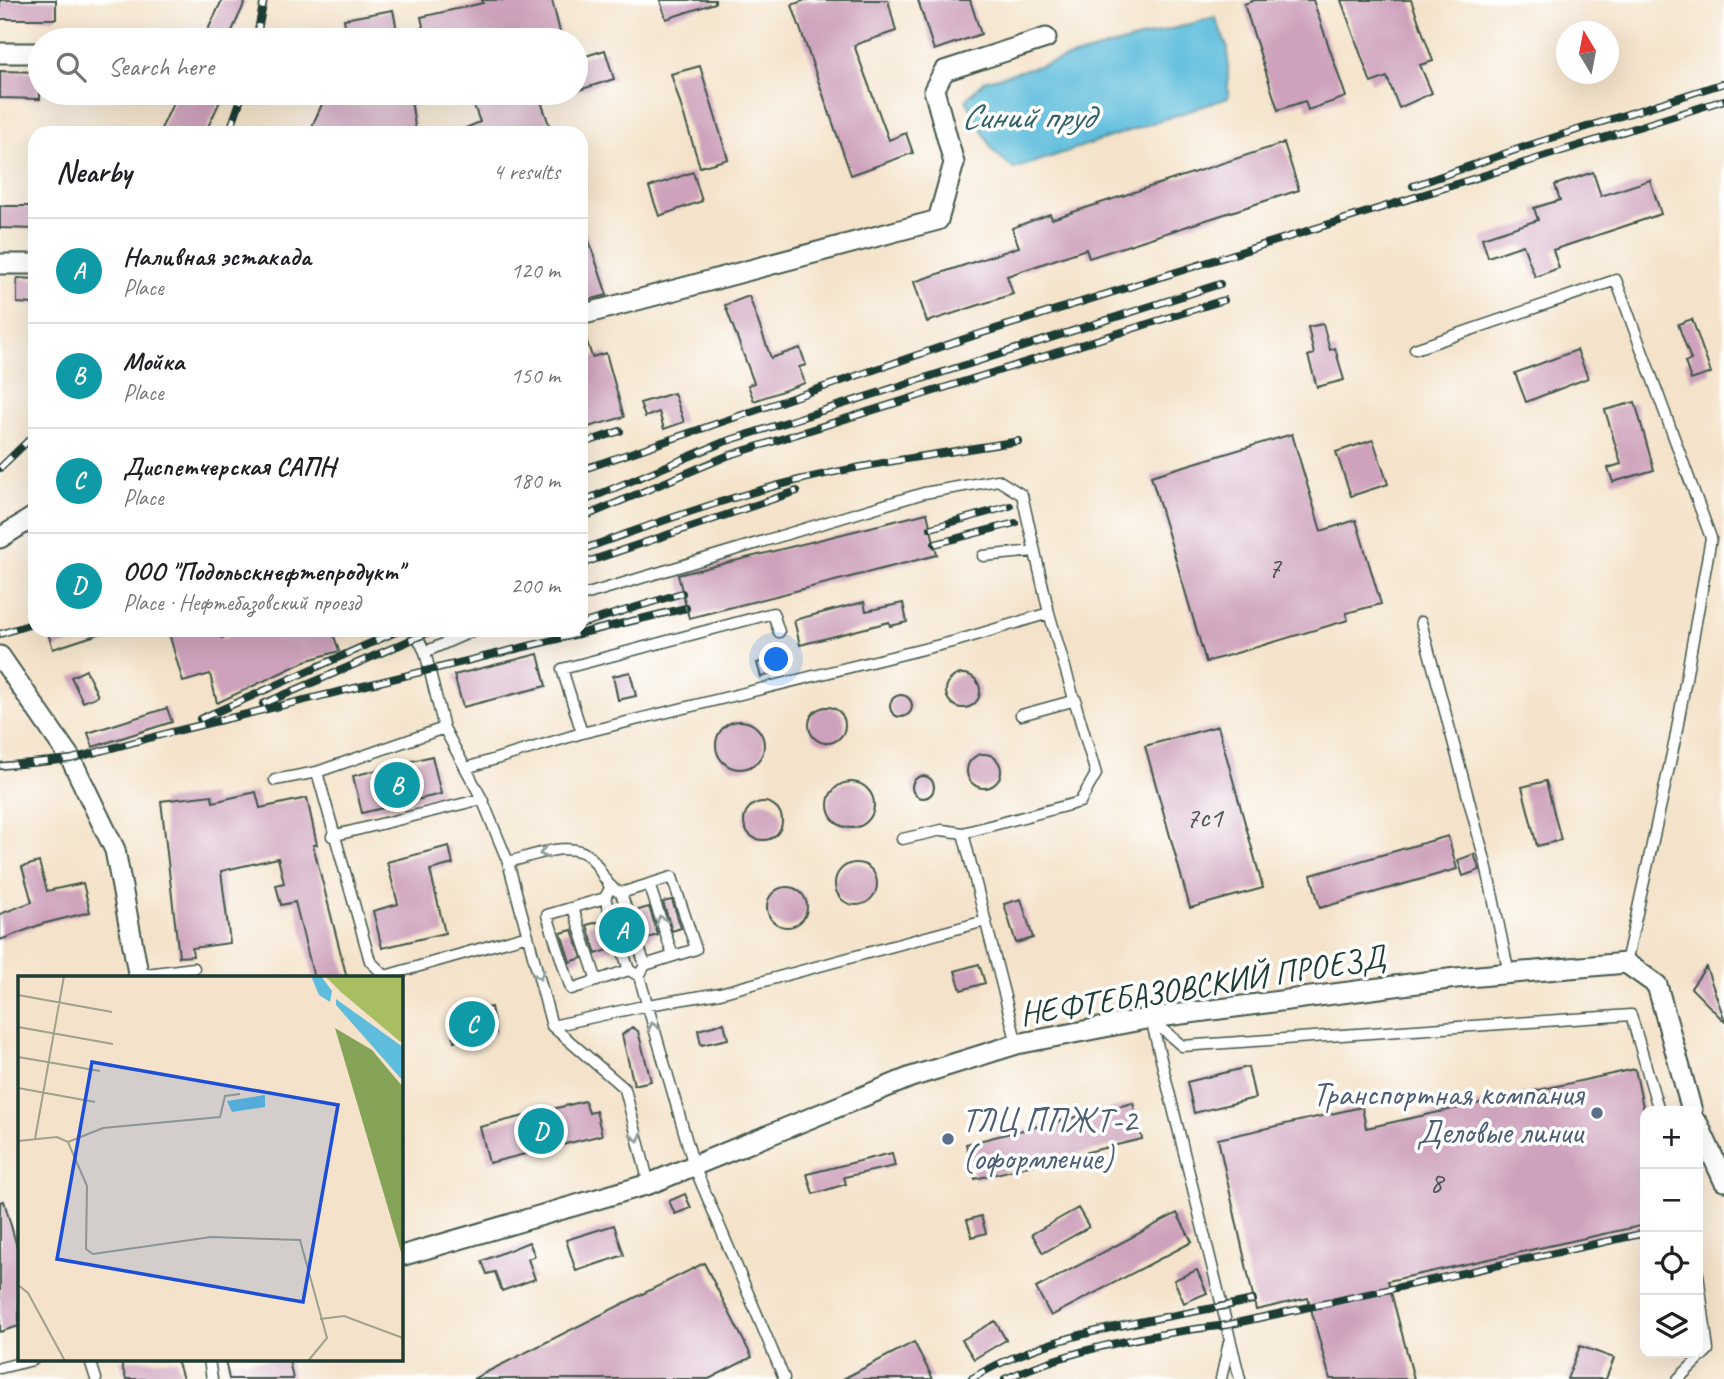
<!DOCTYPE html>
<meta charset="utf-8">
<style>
:root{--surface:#fff;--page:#f2f2f2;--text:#202124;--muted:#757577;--line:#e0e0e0;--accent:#db2777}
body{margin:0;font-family:Caveat,sans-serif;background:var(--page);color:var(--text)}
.controls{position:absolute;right:21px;bottom:21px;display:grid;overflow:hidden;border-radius:14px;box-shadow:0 7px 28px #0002}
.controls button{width:63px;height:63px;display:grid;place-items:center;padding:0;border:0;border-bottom:2px solid var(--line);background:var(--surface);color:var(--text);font:35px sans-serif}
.compass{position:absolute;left:1556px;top:21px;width:63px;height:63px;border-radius:50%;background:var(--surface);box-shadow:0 7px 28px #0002;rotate:350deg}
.you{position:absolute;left:777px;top:660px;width:24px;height:24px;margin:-18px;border:5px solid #fff;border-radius:50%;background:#1a73e8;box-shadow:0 0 0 10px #1a73e833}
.badge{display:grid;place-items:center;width:46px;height:46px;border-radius:50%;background:var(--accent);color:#fff;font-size:23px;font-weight:700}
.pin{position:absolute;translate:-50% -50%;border:4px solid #fff;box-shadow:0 2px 7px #0006}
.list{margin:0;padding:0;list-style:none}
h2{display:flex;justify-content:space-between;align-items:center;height:91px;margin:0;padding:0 28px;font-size:30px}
h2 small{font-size:23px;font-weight:400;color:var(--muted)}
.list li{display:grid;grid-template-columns:46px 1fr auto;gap:21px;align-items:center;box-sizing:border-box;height:105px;padding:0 28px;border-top:2px solid var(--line)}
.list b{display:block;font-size:26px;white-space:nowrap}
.list p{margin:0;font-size:23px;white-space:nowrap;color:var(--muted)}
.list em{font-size:23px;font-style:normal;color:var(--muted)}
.icon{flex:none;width:38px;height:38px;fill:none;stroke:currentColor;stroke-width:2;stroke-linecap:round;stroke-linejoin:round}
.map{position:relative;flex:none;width:1724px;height:1379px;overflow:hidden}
.search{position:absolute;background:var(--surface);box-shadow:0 7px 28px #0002;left:28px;top:28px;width:560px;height:77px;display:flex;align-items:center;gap:18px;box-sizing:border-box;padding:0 24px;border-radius:38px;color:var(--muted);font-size:26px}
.panel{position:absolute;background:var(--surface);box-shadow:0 7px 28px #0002;left:28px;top:126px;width:560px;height:511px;border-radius:21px}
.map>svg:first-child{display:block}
</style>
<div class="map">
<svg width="1724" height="1379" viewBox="0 0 1724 1379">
<rect width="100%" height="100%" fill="#fff"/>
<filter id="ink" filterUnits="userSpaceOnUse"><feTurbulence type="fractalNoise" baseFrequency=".0143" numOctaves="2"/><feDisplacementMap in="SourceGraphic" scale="14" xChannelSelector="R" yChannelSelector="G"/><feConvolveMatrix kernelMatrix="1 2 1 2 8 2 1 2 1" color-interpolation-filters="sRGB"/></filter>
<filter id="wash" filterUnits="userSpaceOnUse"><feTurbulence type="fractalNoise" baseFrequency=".00686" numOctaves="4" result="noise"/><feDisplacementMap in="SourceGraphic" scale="28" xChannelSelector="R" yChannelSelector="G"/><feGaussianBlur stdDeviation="1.57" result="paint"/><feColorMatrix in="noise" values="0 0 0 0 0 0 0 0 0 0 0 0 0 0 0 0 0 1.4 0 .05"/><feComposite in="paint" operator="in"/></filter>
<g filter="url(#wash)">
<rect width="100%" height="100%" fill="#f4e3ca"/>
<path fill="#5ebddc" stroke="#3e7d88" stroke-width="2" d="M1215,17L1228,48V98L1014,169L993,151L966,100L984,81Z"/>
<g id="blocks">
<path fill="#cea2bc" d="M0,0H56V19H0Z
M222,0H246L228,40H203Z
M482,0H552L562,40H426L421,17L483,3Z
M660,0H715V3L666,19Z
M805,0H888L896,31L854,45L889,140L906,133L913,153L851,175L792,5Z
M918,0H970L981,34L934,50Z
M1255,0H1313L1346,97L1308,110L1305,101L1278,110L1244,4Z
M1341,0H1411L1433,61L1420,65L1432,93L1399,108L1387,77L1371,83Z
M393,10L398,35L384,37V40H347L344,19Z
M605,50L614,79L576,91V59Z
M700,66L728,159L700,167L671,74Z
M0,71L40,72V99L0,98Z
M178,93H224L205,133H159Z
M340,93H410L416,133H314L313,124L323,102L341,99Z
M505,93H538L552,133H454L480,122L473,103Z
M1284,143L1299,190L1089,258L1086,249L1007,276L1013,294L927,322L914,282L1019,247L1012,228L1050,214L1052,219Z
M693,172L702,201L659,216L649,187Z
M1593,172L1601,196L1650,180L1661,214L1553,250L1559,268L1535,277L1523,245L1488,257L1482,238L1538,220L1534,208L1560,200L1555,185Z
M0,206H35V229L0,228Z
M583,223L607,295L581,302V224Z
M17,278L35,279V304L17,303Z
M749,296L771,358L800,348L806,365L799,367L805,383L754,401L748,385L754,383L725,305Z
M1692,319L1711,373L1691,380L1685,362L1691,360L1678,324Z
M1323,324L1330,350L1335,348L1344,380L1317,387L1308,356L1314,354L1308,327Z
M581,332H584L592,357L606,353L624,417L581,429Z
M1577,350L1588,378L1526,402L1515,373Z
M674,393L684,422L664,429L659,412L645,417L640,403Z
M1635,402L1654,470L1613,482L1608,468L1621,464L1605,410Z
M1292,434L1321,531L1356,520L1381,604L1346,613L1348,620L1206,662L1151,476Z
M1373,440L1388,484L1351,496L1336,452Z
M927,513L937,555L689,618L678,575Z
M864,602L866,611L903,603L907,622L890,626L889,622L800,645L794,620Z
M47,630H101L102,633L53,649Z
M168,630H221L222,638L248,630H332L339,651L308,660L217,703L210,674L183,682Z
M538,654L546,686L463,707L454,675Z
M772,659L775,673L761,677L757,663Z
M86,670L98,696L83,702L71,677Z
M630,672L636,696L618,700L613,676Z
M946 691a17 17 0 1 1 34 0a17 17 0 1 1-34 0Z
M890 706a11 11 0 1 1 22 0a11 11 0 1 1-22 0Z
M809 725a18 18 0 1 1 36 0a18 18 0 1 1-36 0Z
M167,708L172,722L93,747L88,733Z
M716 745a24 24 0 1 1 48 0a24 24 0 1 1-48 0Z
M1218,726L1263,888L1190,908L1145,746Z
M967 771a17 17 0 1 1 34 0a17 17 0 1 1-34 0Z
M432,756L441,794L362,813L353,776Z
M912 787a11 11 0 1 1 22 0a11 11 0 1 1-22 0Z
M1546,781L1561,840L1537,846L1522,787Z
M828 805a23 23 0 1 1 46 0a23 23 0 1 1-46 0Z
M256,792L260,808L307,798L317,845H313L347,978H314L295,902L281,905L276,885L284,883L278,858L221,871L230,943L192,948L193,956L179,957L161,801L212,795L213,802Z
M744 821a19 19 0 1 1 38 0a19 19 0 1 1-38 0Z
M1448,836L1457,869L1320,908L1311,875Z
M449,846L453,864L430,870L445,933L382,948L373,911L398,904L387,862Z
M1474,854L1480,870L1463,876L1458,860Z
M39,862L47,891L83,883L90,912L42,924L0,940V914L32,902L22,867Z
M835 884a21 21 0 1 1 42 0a21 21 0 1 1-42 0Z
M767 907a20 20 0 1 1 40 0a20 20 0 1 1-40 0Z
M1021,899L1033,938L1016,943L1004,904Z
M672,900L681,928L672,931L663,902Z
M649,907L658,935L644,939L635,911Z
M605,920L614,948L596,954L587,925Z
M572,930L582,958L570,962L561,933Z
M979,964L985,983L961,990L955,971Z
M1706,967L1724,1018V1021L1691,988Z
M491,1007L496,1033L454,1041L449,1015Z
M724,1023L728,1039L701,1045L698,1030Z
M632,1027L638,1031L651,1081L634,1085L622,1035Z
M1248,1067L1255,1098L1194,1113L1187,1082Z
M1635,1069L1645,1116V1225L1388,1281L1414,1379H1330L1308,1298L1256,1310L1218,1139L1362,1107L1366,1128Z
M585,1101L589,1113L596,1111L602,1135L489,1163L480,1127Z
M1133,1103L1142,1139L975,1179L966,1144Z
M892,1153L895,1166L844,1177L846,1184L813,1194L807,1174Z
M685,1194L691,1208L675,1214L669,1201Z
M4,1201L19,1254V1326L0,1332V1202Z
M1078,1208L1089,1227L1043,1253L1032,1234Z
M1177,1213L1192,1242L1051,1316L1036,1288Z
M981,1216L986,1233L972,1237L967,1220Z
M614,1225L624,1255L576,1271L566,1240Z
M529,1242L535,1256L528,1259L535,1279L502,1291L495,1272L487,1274L482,1261Z
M704,1263L752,1357L709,1379H473Z
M1197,1270L1207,1293L1184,1303L1174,1280Z
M995,1321L1006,1340L974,1359L962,1340Z
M914,1342L933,1379H843Z
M1580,1346L1614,1358L1606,1379H1567Z
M120,1360H177L183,1379H126Z
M225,1360H289L293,1379H229Z"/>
</g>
</g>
<g filter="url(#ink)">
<use href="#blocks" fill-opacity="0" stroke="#3f564a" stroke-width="2"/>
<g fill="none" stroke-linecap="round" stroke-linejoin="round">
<g stroke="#3f564a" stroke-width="13">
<path id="lane" d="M1415,349L1616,280L1711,538L1675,740L1626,963
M983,556L1035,551
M581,596L924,493L998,480L1022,495L1049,613L1096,774L1080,802L963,833L1017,1044
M1421,622L1486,864L1509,974
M414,630L425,652
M1021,715L1076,700
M444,728L425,652L475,630
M582,733L956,641L1049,613
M466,768L582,733L562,669L773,613L779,632
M317,772L370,961L385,976L528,935
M275,780L317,772L444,728L482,799L508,862L552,1026L625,1089L649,1184
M332,836L482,799
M902,839L942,830L963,833
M508,862C531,857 575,837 593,860C603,873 605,886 621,893L672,877L696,949L645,965L639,976L694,1166L784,1378
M649,884L673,956
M610,888L605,898L547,915L571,989L629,970L639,976
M621,893L645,965
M605,898L629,970
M573,908L597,981
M139,975L194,968
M1151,1019L1182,1046L1631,1015L1659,1111
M1151,1019L1240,1379
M552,1026L648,1005L720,993L985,921
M90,1360L96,1379
M209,1360L212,1379
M0,1368L33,1360
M1221,1379L1229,1342
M1678,1379L1708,1350L1698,1274"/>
</g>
<g stroke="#3f564a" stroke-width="23">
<path id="street" d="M0,53H40
M0,264H35
M581,315L938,220L954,163L934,90L944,71L1046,38
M0,538L35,516
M0,656L71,759L115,850L139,978
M1698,1124L1724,1181
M401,1256L649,1184L911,1077L1017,1044L1151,1018L1456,978L1626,963L1657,985L1692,1111"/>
</g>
<use href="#lane" stroke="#fff" stroke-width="10"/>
<use href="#street" stroke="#fff" stroke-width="19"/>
<g stroke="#1f3d34" stroke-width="8">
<path id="rail" d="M256,40L264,0
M229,133L243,93
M1413,186L1524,147L1724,83
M581,444L620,431
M0,468L35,434
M581,470L973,336L1724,100
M581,502L724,442L1220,284
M581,518L727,456L1224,300
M931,528L1010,506
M935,544L1015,523
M581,550C653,524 725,498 799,480C871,463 945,453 1019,441
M581,564L797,491
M581,624L682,593
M0,634L35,623
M263,704L434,630
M200,719L400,630
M0,766L71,759L168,733L686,608
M971,1379C1055,1328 1159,1321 1253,1300
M1005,1379C1074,1348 1151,1334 1227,1325L1645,1233"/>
</g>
<use href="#rail" stroke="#fff" stroke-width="5" stroke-dasharray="16" stroke-linecap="butt"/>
</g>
<defs><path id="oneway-chevron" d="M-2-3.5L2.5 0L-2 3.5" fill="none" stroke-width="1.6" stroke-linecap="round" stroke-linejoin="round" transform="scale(1.75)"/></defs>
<g stroke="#8f9e9a">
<use href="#oneway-chevron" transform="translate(544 853) rotate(166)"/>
<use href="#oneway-chevron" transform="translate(661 920) rotate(-108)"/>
<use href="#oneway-chevron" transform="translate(539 975) rotate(75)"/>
<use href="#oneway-chevron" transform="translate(653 1027) rotate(-105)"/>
<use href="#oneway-chevron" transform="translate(637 1137) rotate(75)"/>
</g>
</g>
<g fill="#5c6f8a" stroke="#fff" stroke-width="2.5">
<circle cx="1597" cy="1113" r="7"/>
<circle cx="948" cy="1139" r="7"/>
</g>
<g text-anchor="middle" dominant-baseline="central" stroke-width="7" stroke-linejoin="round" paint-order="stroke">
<g font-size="30" fill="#4b5656">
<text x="1274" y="567">7</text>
<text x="1204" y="817">7с1</text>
<text x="1436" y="1182">8</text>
</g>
<g font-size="33" fill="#1f3d34" stroke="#fff">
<text transform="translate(1202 985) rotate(-9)">НЕФТЕБАЗОВСКИЙ ПРОЕЗД</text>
</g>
<g font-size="33" fill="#4e5e75" stroke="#fff" text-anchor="end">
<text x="1583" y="1094">Транспортная компания<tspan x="1583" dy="38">Деловые линии</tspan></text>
<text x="962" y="1120" text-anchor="start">ТЛЦ ППЖТ-2<tspan x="962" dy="38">(оформление)</tspan></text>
</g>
<g font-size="35" font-style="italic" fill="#326366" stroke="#fff">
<text x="1027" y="116">Синий пруд</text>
</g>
</g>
<g transform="translate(18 976)">
<rect width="385" height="385" fill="#f4e3ca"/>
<path d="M307,0H385V68L324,17Z" fill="#a9bd61"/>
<path d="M317,52L354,74L385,111V283Z" fill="#86a457"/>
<path d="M293,0H303L314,15L312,26L301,19ZM318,23L385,71V105L318,29ZM247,119V131L214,136L209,125Z" fill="#5ebddc"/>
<path fill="none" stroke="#9fa18e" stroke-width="2" d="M0,19L94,36M0,51L95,68M0,81L82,95M0,112L77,126M17,163L46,0M0,165L39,161L50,166L69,210L68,273L75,278L193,261L282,264L309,362L290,385M50,166L85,152L202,141L207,120L222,118M0,309L10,317L47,385M302,343L326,340L385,362"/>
<path fill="#1d4ed8" fill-opacity="0.15" stroke="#1d4ed8" stroke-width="3.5" d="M74,86L320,129L285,326L39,283Z"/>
<rect width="385" height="385" fill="none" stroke="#1f3d34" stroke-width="3.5"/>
</g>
</svg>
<div class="controls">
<button>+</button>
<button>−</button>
<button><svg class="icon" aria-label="locate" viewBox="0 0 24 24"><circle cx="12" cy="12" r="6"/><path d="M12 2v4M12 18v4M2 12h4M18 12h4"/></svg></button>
<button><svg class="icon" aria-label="layers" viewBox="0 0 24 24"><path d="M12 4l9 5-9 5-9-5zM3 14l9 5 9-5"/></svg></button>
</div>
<svg class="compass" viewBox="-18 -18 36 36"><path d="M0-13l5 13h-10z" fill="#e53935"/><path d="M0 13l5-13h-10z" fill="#757577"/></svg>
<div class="you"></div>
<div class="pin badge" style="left:622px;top:930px;background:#0f9aa8">A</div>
<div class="pin badge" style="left:397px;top:785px;background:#0f9aa8">B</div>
<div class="pin badge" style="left:472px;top:1024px;background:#0f9aa8">C</div>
<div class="pin badge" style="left:541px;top:1131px;background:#0f9aa8">D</div>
<div class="search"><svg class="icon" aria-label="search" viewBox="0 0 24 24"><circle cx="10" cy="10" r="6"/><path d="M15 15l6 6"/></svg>Search here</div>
<section class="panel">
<h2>Nearby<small>4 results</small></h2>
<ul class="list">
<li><span class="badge" style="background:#0f9aa8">A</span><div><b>Наливная эстакада</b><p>Place</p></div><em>120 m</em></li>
<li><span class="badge" style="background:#0f9aa8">B</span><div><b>Мойка</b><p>Place</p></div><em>150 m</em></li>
<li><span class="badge" style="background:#0f9aa8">C</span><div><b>Диспетчерская САПН</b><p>Place</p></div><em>180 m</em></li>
<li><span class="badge" style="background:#0f9aa8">D</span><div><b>ООО &quot;Подольскнефтепродукт&quot;</b><p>Place · Нефтебазовский проезд</p></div><em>200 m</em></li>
</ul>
</section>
</div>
